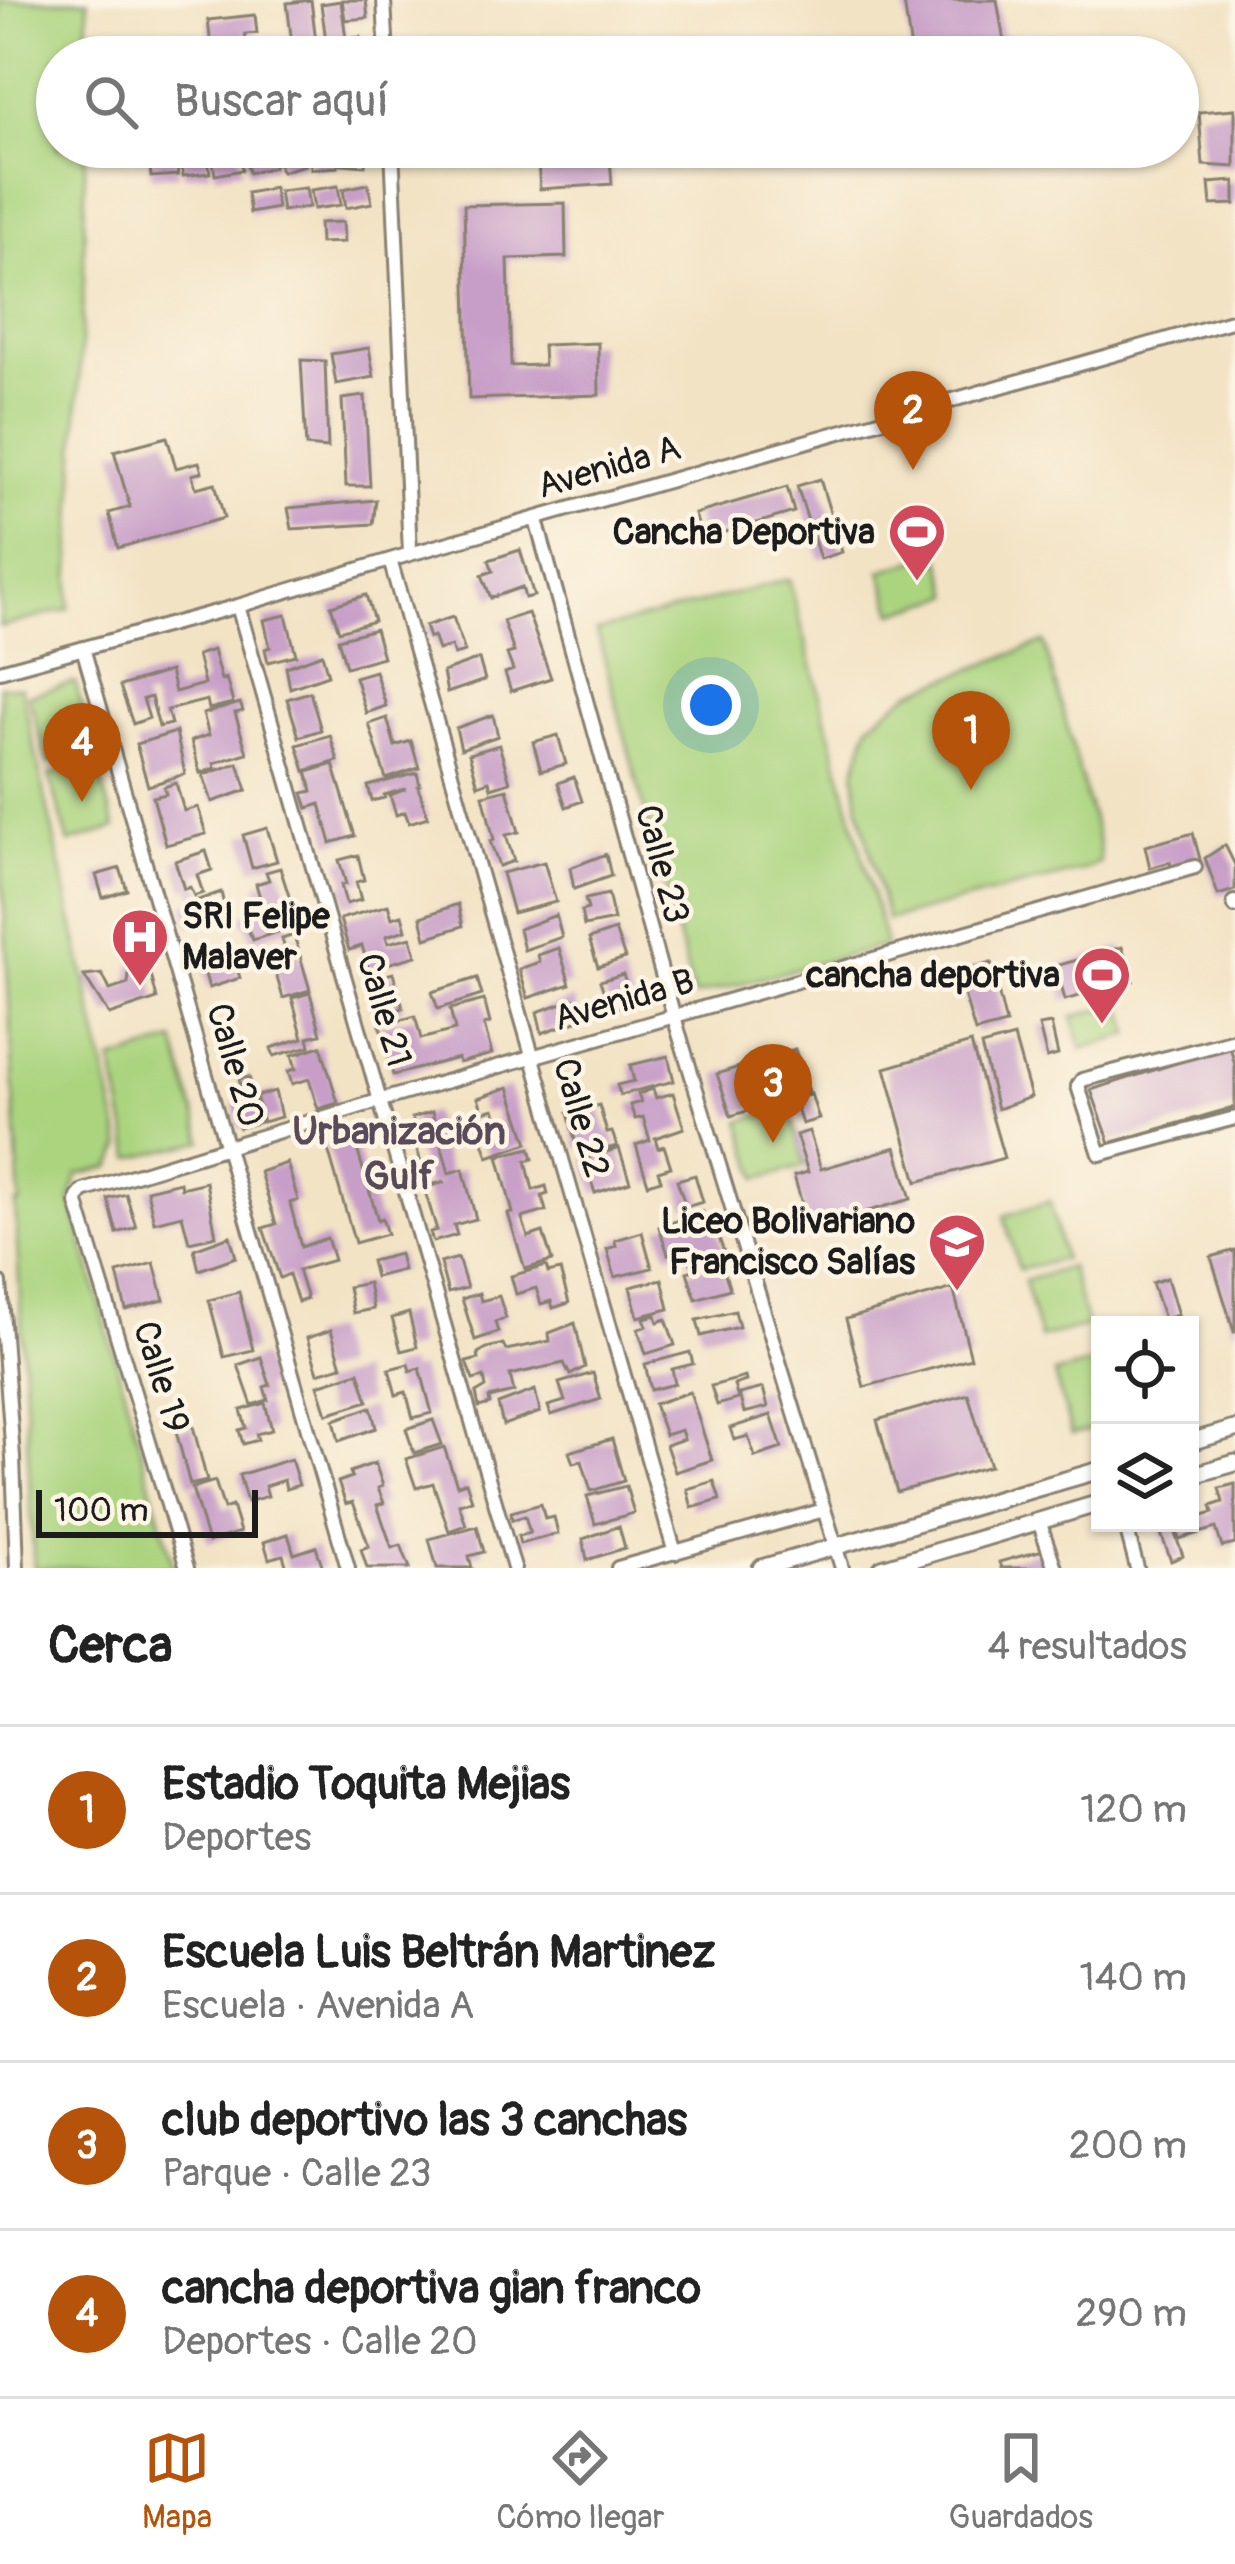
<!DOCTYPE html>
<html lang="es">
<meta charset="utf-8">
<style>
:root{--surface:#fff;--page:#f2f2f2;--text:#222;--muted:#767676;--line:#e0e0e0;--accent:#b45309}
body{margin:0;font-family:Pangolin,sans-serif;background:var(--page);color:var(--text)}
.controls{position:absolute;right:36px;bottom:36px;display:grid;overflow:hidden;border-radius:0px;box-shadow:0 3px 9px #0004}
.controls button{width:108px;height:108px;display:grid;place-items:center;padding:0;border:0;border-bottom:3px solid var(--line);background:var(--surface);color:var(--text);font:60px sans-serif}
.scale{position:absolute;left:36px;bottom:30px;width:222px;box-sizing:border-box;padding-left:12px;border:6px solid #1c1c1c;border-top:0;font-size:33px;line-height:42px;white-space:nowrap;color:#1c1c1c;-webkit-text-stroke:9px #fcf5e5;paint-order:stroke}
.you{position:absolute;left:711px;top:705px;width:42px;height:42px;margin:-30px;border:9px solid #fff;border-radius:50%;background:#1a73e8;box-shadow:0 0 0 18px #1a73e833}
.badge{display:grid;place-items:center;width:78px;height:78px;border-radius:50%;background:var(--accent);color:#fff;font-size:39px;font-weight:700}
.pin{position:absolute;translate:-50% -99px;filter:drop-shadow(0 3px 6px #0008)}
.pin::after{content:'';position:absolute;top:63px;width:42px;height:36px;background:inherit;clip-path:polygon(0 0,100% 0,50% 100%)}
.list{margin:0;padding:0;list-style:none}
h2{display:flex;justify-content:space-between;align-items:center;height:156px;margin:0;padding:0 48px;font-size:51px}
h2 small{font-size:39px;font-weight:400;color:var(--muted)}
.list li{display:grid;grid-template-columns:78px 1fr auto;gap:36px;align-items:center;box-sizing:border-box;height:168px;padding:0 48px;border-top:3px solid var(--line)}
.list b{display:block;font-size:45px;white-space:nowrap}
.list p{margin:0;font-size:39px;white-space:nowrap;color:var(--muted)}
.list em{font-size:39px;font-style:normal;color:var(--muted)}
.icon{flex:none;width:66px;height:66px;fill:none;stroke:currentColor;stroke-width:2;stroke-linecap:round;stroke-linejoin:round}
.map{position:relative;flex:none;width:1235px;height:1568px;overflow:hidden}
.search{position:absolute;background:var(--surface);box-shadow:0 3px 9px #0004;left:36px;right:36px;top:36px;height:132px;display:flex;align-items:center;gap:30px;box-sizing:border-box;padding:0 42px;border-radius:66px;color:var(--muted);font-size:45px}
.sheet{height:828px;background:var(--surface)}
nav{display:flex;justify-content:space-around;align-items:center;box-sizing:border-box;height:168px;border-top:3px solid var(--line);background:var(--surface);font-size:33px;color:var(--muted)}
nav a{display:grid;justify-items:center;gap:6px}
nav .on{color:var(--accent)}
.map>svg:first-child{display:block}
</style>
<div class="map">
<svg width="1235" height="1568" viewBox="0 0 1235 1568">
<rect width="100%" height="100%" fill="#fcf5e5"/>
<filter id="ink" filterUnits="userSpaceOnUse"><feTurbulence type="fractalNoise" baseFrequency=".00833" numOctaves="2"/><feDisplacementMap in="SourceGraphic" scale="24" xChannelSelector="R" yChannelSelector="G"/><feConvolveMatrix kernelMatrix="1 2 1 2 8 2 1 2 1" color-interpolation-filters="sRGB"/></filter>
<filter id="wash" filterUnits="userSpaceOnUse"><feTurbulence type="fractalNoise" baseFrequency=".004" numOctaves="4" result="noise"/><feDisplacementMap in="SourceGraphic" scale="48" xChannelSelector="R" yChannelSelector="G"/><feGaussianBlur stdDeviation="2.7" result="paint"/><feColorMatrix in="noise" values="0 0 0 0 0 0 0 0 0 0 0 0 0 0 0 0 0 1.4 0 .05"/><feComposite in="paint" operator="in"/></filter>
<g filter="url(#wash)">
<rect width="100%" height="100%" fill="#f3e3c5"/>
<path fill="#abd47f" stroke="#64784e" stroke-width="3" d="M0,0H88L87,57H57V147H85L84,277L69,609L0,627Z
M939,553L952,595L894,613L881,571Z
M789,579L886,945L694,996L597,631Z
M1044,642L1099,844L1100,862L1084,870L887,920L859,807L855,773L869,724L911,692Z
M75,682L94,748L48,763L28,695Z
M0,686L21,687L122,1147L111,1167L77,1175L71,1200L174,1568H34L15,1204L20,1203L0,830Z
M96,762L115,828L69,843L49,775Z
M1122,1003L1131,1034L1082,1049L1073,1017Z
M175,1041L203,1141L132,1158L112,1061Z
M789,1107L805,1166L758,1179L741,1121Z
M1050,1201L1063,1259L1019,1270L1004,1216Z
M1070,1267L1087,1326L1040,1338L1024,1281Z
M1100,1362V1428L1072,1434L1054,1374Z"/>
<g id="blocks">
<path fill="#c79ec8" d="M311,0L317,50L327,48L321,4L341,1L346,39L360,37L362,52L347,55V57H300L298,43L292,44L287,3Z
M342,0H366L368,18L345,20Z
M917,0H997L1004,42L985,44L987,57H912L904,2Z
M255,15L257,33L245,34L246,42L211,46L208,20Z
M1235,109V167L1203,165L1199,112Z
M270,147L274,167L249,173L244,153Z
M344,147L367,150L365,166L341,164Z
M537,147H586L587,161L610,159L612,184L540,189Z
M301,148L305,165L281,172L276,154Z
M336,148L338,167L311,169L310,151Z
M239,152L242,170L215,175L212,156Z
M207,153L210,173L183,176L181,156Z
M176,155L178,175L151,177L149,157Z
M1235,181V204L1211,205L1209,183Z
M368,184L372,203L346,208L343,189Z
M338,186L341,205L314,209L311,190Z
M274,188L277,208L250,213L247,193Z
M306,188L309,207L282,211L279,191Z
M565,203L566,257L508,259L511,366L544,365L543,345L598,343L599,395L469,399L464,205Z
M343,222L344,242L320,243L319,223Z
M369,348L374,377L336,384L331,354Z
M301,360L325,361L328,448L306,446Z
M365,396L370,486H346L342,399Z
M167,437L176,468L199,462L202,472L192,475L196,488L215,483L224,518L118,548L109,513L130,507L114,451Z
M820,479L842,552L820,559L797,486Z
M787,487L794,512L702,539L695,514Z
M376,500L373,524L292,529L288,508Z
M520,550L534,596L525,598L522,587L491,598L482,575L493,571L489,560Z
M366,595L374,621L339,631L331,606Z
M528,613L551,678L511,691L505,673L513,670L507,654L514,652L503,621Z
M286,615L296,655L268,662L265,649L270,647L264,620Z
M453,617L465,652L454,655L451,646L438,650L433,636L429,638L425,626Z
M375,629L383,657L346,667L338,639Z
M213,650L221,680L226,678L233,703L209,709L207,700L167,710L171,724L159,727L151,697L143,699L149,718L133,724L120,686L170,671L175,692L204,684L197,655Z
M322,654L328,675L290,688L286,667Z
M479,659L485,680L447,693L443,672Z
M375,671L386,706L366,713L355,677Z
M310,692L321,730L299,737L287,699Z
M240,703L243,711L235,713L247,753L214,763L215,768L200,773L191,741L209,735L203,714Z
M493,715L498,736L461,749L456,728Z
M387,718L395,746L411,741L419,768L386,779L369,724Z
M176,732L185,774L148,786L136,744Z
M330,735L338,761L305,771L297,745Z
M558,735L566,764L541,771L533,742Z
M499,745L510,782L491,788L489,781L478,785L469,754Z
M238,763L247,790L212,802L203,775Z
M333,764L355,836L331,843L320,804L308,808L303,793L312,791L307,772Z
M417,773L420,785L418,786L428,817L409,823L405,812L396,815L390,795L406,789L384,795L385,798L372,801L368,786Z
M574,777L582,801L566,807L558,783Z
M176,783L184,811L198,807L206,834L166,845L153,797L166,794L164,787Z
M507,789L519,832L506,835L514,861L499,866L490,841L494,840L483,795Z
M267,828L277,861L252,868L243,835Z
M1193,833L1201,863L1172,871L1170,862L1150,868L1145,846Z
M1225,845L1235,865V890L1218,895L1205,858Z
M206,851L212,870L197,875L203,893L194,896L190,887L184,889L175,861Z
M606,854L611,876L574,889L570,868Z
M358,855L364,880L356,882L361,900L346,904L341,885L346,884L339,860Z
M544,862L556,902L513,913L502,873Z
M120,868L127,890L103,898L96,875Z
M280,868L290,899L282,902L290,928L253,940L241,916L263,908L256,884L269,880L266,872Z
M221,892L226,914L189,926L184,905Z
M608,894L614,920L584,926L581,911L588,909L585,899Z
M458,904L463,926L426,938L421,917Z
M388,905L392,918L402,915L406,930L386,936L388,943L411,937L416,956L369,969L362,946L349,950L340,919Z
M556,915L562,937L524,950L519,929Z
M615,930L625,958L598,967L589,939Z
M294,935L310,990L283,998L271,957L286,953L282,939Z
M1122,947L1133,981L1065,1000L1056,966Z
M559,948L570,984L528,998L519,969L540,962L538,955Z
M234,958L240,978L209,988L203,967Z
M148,962L157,999L109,1015L84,976L102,974L110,990L128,984L130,965Z
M991,963L1006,1024L975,1032L958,973Z
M393,973L403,1008L378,1016L368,980Z
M623,974L633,1003L610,1010L600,981Z
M477,978L482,995L438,1009L432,992Z
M310,993L321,1034L308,1037L310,1046L274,1056L271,1048L303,1038L292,998Z
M574,999L579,1020L542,1033L537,1012Z
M484,1000L490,1023L484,1025L492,1054L459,1063L458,1058L393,1075L380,1026L415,1016L421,1039L455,1030L450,1009Z
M1051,1024L1058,1055L1047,1058L1039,1026Z
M1014,1037L1031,1097L997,1109L981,1046Z
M971,1043L1004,1158L917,1182L885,1068Z
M321,1046L338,1103L318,1109L309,1079L292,1084L288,1071L296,1069L292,1055Z
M1230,1046L1235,1066V1107L1110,1143L1091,1090Z
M795,1049L809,1092L731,1116L717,1074Z
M668,1056L674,1081L620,1095L617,1085L634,1081L630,1065Z
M249,1077L261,1122L239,1128L233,1103L244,1100L239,1079Z
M509,1087L528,1143L488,1157L480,1133L500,1126L494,1109L483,1112L478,1098Z
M653,1089L656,1098L673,1093L684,1128L655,1138L658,1148L664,1146L671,1167L658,1171L661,1180L648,1184L636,1145L650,1140L643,1117L635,1119L630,1105L641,1102L638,1094Z
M275,1091L281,1117L263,1122L256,1096Z
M811,1094L819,1119L802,1124L794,1100Z
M599,1105L607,1133L612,1132L617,1146L589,1154L586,1146L577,1148L568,1113Z
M432,1112L449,1173L463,1169L476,1219L454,1225L457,1235L433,1242L430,1232L437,1230L424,1188L445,1182L427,1185L413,1134L404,1136L402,1128L414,1124L412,1118Z
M809,1131L821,1169L896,1147L911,1199L809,1228L794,1176L808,1172L796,1135Z
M352,1132L378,1220L382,1218L387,1234L355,1243L325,1139Z
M530,1148L533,1159L526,1161L533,1190L546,1186L548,1194L542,1196L546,1211L522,1218L528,1237L543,1232L552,1261L525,1269L508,1214L513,1213L498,1156Z
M619,1148L630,1182L595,1193L584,1159Z
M287,1163L298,1200L290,1203L301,1247L327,1238L334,1260L298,1270L307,1299L298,1302L289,1274L280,1278L263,1228L276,1224L260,1172Z
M695,1175L703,1202L686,1207L677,1180Z
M180,1182L181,1188L206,1182L216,1236L189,1242L182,1215L154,1222L147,1190Z
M126,1194L136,1227L117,1233L108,1199Z
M703,1212L709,1229L715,1227L724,1252L691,1263L686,1248L668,1254L659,1227Z
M642,1232L652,1268L615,1277L607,1249L616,1246L615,1240Z
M230,1236L236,1257L199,1270L194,1249Z
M1235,1250V1332H1234L1211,1257Z
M399,1254L403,1270L375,1277L371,1261Z
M458,1258L467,1288L448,1293L440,1263Z
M721,1262L730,1289L696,1299L687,1272Z
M154,1263L164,1300L126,1310L117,1273Z
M546,1266L548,1273L560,1270L569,1303L553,1308L551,1301L541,1304L536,1288L516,1294L511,1276Z
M1167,1278L1178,1315L1164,1319L1152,1283Z
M662,1279L669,1309L638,1317L630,1287Z
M368,1283L373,1309L353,1313L348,1287Z
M953,1288L971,1358L864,1387L846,1319Z
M239,1292L253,1350L224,1357L209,1300Z
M479,1293L481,1301L499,1296L506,1318L495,1322L498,1332L475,1340L462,1299Z
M735,1311L739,1327L701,1336L697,1320Z
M409,1313L417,1347L401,1351L392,1318Z
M656,1315L658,1322L666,1319L675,1345L646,1354L638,1329L647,1326L644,1318Z
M575,1323L585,1367L570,1375L564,1363L510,1375L514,1392L489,1398L490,1404L479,1407L476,1393L486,1387L484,1377L473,1380L466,1362L479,1359L478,1353L487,1348L503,1344L506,1350L550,1341L549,1333Z
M331,1330L342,1366L318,1373L307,1338Z
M690,1352L693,1364L672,1369L675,1384L651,1390L645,1364Z
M261,1357L270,1385L264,1387L268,1400L252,1405L238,1365Z
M408,1364L410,1371L420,1368L432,1413L413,1418L406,1392L396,1395L389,1369Z
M359,1372L368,1401L327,1414L318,1385Z
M593,1373L601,1399L551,1415L548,1406L565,1401L559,1383Z
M745,1377L746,1381L734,1385L738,1399L717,1405L711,1386Z
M763,1388L768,1407L744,1413L739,1394Z
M535,1390L540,1412L503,1425L498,1404Z
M690,1392L712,1460L675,1472L666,1445L684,1439L681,1430L665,1435L654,1404Z
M968,1394L990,1466L897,1492L877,1420Z
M265,1403L272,1430L256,1434L258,1440L243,1444L239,1430L246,1428L241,1410Z
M371,1407L376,1428L339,1441L334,1420Z
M771,1415L782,1448L755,1457L748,1436L734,1440L730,1428Z
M433,1420L442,1444L414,1453L406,1429Z
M193,1426L207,1481L190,1485L176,1431Z
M612,1439L624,1481L591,1491L582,1461L573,1463L569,1452Z
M444,1447L457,1485L466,1482L472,1500L459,1504L466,1525L449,1531L433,1483L416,1488L406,1459Z
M291,1459L299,1485L286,1489L284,1480L265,1486L268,1496L247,1502L239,1475Z
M375,1463L383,1486L378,1488L384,1503L377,1505L392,1548L401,1545L410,1568H367L361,1549L369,1546L353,1502L346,1504L338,1482L352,1477L350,1472Z
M215,1481L224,1509L232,1506L240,1532L208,1542L192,1488Z
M714,1481L720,1500L692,1508L687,1489Z
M1235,1484V1544L1222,1547L1216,1528L1179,1539L1175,1523H1190V1510L1197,1508L1200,1517L1213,1513L1211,1506L1223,1502L1219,1488Z
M626,1486L634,1513L595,1524L587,1496Z
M541,1504L545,1519L554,1517L558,1534L520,1544L518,1536L530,1533L525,1516L512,1520L511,1512Z
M1157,1523H1171L1183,1556L1171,1561Z
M477,1526L484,1552L469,1556L472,1568H437L429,1539Z
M619,1526L625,1548L587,1560L583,1539Z
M288,1534L294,1554L316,1547L323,1568H287L283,1555L269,1559L264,1542Z
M1043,1550L1049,1568H1001L999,1562Z"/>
</g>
</g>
<g filter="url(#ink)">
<use href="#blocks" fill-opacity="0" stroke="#888070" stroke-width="3"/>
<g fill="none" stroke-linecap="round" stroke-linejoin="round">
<g stroke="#888070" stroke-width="18">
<path id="minor" d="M384,0L387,57
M392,147L410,554
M536,520L674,1017L842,1568
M390,560L675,1553
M238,606L514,1568
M83,648L348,1568
M0,671L238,606L410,554L1235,320
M1234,902L1235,906
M1235,1040L1082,1080L1078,1086L1100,1154L1235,1118
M0,1283L13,1457L17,1568
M1039,1521L1055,1568
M1125,1523L1137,1568
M187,1568L77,1203L78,1197L83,1191L378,1101L1195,867
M618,1568L824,1510"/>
</g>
<g stroke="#888070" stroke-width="21">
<path id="tertiary" d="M1190,1442L1235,1429
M1190,1476L1235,1463
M761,1568L1100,1470
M882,1568L1100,1503"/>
</g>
<use href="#minor" stroke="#fff" stroke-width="12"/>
<use href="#tertiary" stroke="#fff" stroke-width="15"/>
</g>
</g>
<defs>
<g id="stadium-pin" transform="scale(3)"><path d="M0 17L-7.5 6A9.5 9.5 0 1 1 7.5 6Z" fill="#d1495b" stroke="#fcf5e5"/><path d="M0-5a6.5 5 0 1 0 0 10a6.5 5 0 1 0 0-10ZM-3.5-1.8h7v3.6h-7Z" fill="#fff"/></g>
<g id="hospital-pin" transform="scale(3)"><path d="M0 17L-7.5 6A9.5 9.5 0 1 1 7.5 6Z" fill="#d1495b" stroke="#fcf5e5"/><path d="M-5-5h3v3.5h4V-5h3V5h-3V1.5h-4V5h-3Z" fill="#fff"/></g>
<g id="school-pin" transform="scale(3)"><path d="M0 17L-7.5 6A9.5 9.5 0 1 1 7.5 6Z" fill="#d1495b" stroke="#fcf5e5"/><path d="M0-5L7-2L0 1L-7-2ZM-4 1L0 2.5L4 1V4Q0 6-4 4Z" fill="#fff"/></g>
</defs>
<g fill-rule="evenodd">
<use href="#stadium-pin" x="917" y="532"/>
<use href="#hospital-pin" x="140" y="937"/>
<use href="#stadium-pin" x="1102" y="975"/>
<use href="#school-pin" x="957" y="1242"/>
</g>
<g text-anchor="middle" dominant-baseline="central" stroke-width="9" stroke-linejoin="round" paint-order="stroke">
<g font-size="36" fill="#1c1c1c" stroke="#fcf5e5">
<text transform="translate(609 467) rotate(-16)">Avenida A</text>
<text transform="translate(662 864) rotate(75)">Calle 23</text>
<text transform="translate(624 1000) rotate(-16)">Avenida B</text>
<text transform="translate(384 1010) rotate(74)">Calle 21</text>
<text transform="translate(235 1065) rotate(74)">Calle 20</text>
<text transform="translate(581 1118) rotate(74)">Calle 22</text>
<text transform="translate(161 1377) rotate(73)">Calle 19</text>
</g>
<g font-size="36" font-weight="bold" fill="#1c1c1c" stroke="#fcf5e5" text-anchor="end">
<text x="875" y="532">Cancha Deportiva</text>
<text x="182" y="916" text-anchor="start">SRI Felipe<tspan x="182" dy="41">Malaver</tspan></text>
<text x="1060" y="975">cancha deportiva</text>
<text x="915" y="1221">Liceo Bolivariano<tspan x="915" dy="41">Francisco Salías</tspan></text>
</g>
<g font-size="39" font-weight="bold" fill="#584a58" stroke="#fcf5e5">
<text x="399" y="1131">Urbanización<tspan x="399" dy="45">Gulf</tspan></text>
</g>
</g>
</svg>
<div class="controls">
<button><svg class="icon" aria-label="locate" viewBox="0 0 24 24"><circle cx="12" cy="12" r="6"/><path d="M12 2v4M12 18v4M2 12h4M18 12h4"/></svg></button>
<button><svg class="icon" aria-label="layers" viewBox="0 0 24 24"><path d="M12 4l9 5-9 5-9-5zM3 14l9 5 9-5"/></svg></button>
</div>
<div class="scale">100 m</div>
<div class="you"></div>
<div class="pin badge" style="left:971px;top:790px">1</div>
<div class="pin badge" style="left:913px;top:470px">2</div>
<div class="pin badge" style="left:773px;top:1143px">3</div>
<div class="pin badge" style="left:82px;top:802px">4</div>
<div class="search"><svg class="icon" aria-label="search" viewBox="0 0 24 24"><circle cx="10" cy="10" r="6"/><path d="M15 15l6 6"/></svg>Buscar aquí</div>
</div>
<section class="sheet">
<h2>Cerca<small>4 resultados</small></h2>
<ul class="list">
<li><span class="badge">1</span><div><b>Estadio Toquita Mejias</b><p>Deportes</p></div><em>120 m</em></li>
<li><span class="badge">2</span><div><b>Escuela Luis Beltrán Martinez</b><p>Escuela · Avenida A</p></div><em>140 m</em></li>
<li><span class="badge">3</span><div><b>club deportivo las 3 canchas</b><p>Parque · Calle 23</p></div><em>200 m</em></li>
<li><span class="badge">4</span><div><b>cancha deportiva gian franco</b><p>Deportes · Calle 20</p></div><em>290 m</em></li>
</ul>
</section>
<nav>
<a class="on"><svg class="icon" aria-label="map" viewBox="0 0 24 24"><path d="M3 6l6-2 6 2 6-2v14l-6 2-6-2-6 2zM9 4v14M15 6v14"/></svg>Mapa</a>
<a><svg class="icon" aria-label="directions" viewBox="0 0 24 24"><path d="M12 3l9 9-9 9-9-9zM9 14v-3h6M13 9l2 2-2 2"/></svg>Cómo llegar</a>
<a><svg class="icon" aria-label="saved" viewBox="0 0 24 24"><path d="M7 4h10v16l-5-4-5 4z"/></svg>Guardados</a>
</nav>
